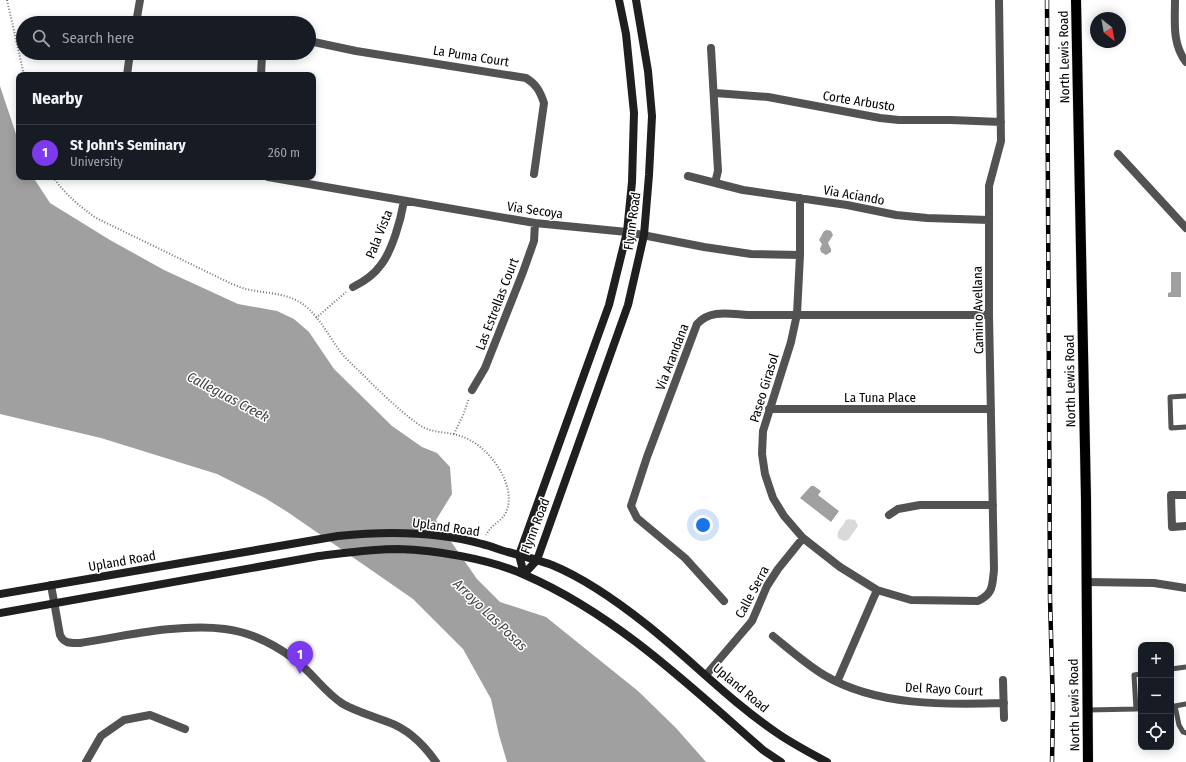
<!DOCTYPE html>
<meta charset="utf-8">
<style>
:root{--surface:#171b24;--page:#242831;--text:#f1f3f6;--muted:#9ea1a6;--line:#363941;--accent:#7c3aed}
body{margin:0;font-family:"Fira Sans Condensed",sans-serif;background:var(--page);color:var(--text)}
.controls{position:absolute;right:12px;bottom:12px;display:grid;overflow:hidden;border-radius:8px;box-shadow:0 2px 10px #0003}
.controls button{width:36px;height:36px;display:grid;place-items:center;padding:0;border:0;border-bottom:1px solid var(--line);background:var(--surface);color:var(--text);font:20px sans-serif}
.compass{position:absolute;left:1090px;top:12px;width:36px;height:36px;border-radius:50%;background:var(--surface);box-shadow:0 2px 10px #0003;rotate:149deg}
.you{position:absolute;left:703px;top:525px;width:14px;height:14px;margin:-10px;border:3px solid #fff;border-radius:50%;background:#1a73e8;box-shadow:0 0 0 6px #1a73e833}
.badge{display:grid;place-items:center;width:26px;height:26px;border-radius:50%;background:var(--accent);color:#fff;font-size:13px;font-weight:700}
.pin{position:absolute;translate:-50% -33px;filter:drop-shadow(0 1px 2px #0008)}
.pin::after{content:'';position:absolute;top:21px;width:14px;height:12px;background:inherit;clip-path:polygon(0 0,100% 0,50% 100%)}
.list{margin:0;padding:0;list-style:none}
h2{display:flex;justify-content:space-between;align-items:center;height:52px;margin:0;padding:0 16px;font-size:17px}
h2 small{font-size:13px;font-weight:400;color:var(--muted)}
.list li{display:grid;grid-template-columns:26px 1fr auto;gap:12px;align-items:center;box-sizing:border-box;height:56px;padding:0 16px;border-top:1px solid var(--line)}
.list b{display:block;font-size:15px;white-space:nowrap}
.list p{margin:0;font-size:13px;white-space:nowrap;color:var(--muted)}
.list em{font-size:13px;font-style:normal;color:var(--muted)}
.icon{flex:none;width:22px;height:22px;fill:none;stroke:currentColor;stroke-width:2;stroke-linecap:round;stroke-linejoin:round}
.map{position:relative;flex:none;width:1186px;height:762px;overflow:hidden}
.search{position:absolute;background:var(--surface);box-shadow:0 2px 10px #0003;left:16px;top:16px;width:300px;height:44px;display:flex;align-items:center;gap:10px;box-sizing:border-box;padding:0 14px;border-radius:22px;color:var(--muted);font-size:15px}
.panel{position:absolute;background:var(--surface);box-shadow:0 2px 10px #0003;left:16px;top:72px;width:300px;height:108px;border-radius:8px}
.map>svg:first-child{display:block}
</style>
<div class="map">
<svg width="1186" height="762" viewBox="0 0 1186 762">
<rect width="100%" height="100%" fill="#fff"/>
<path fill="#d9d9d9" d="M848,519L855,520L858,526L848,540L844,541L838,538C836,532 841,527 844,524L845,521Z"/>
<path fill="#a0a0a0" d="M0,86L19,143V177H33L50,203L110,240L164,270L238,304L277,311L294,319L309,332L334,369L392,426L422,447L437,453L450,467L452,494L436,520L477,579L500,602L546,617L638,691L676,728L706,762H507L499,735L491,699L463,649L413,599L289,513L265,498L217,474L101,438L0,414Z
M827,230L831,231L833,235L828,243L831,249V252L826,255L821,252L820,249L822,244L819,240L824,231Z
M1171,272H1181V297H1168V293L1171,292Z
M811,486H814L821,491L818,495L839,511L831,522L800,498Z"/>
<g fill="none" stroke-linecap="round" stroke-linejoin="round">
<g stroke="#dbdbdb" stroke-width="11">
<path id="primary" d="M1076,0L1086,499L1088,762"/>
</g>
<path stroke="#747474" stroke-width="2" stroke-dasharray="1 2" stroke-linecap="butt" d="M7,0L24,75
M53,177C65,194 79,206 96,218L232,284C237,286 242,288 246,289C267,294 286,292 304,305C321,318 330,339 343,355C352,365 362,373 371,383C387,398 403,414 421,426C431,432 443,432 453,434C476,438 495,458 504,478C510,491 512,510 500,520C494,525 489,529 486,535
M316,318L346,292
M454,434L464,413L469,398"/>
<path stroke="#525252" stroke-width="5" d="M1186,396L1170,397L1171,428L1186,427
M1171,669L1186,667
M1141,674L1134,675L1136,709L1141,708
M1171,706H1175L1179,725L1183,732L1186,733
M1175,706L1186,704
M1088,710L1136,709"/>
<path stroke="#525252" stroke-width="8" d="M1175,0C1175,22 1172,44 1186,62
M136,23L140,0
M309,41L356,51L526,78C536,84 540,91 544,103L534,174
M711,48L718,171L715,183
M127,75L130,53
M261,75L262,55L263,53
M715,93L768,97L880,118L899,120H951L1001,122
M1118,154L1186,228
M688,176L743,190L847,205L896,215L927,218L989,220
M268,177L535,223L627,232L704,247L751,254L800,255
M800,198V255L797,314L791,342L763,431L762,454L765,474L773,498L784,516L803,538L840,567L877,590L911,600L978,601C994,593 992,585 994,570L989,315V186L1001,141L999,0
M353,287C363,282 373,276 380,266C392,252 401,219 404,201
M472,390L485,368L523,272L534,241L535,223
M769,409H991
M1186,495H1171L1172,527L1186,526
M889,515L898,509L920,505H993
M1086,582L1154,583L1186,588
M51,585L60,635C64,644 71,643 80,643C125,636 180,623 225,629C249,632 274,644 294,659C312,672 324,692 343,704C357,712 373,716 388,722C408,729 424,745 436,762
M724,601L685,558L637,518L631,506L647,457L697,324C710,309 730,314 748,315H989
M773,636C789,649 806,664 824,675C876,706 945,705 1004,703
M706,675L752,621L767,586L778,569L803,538
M1003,680L1004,718
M837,682L877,590
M86,762L101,736L124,720L150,715L185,729"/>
<path stroke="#1f1f1f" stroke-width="8" d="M524,574L537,560L628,305L644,235L649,175L652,116L648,71L636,0
M524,574L519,555L609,305L627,232L632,182L634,113L626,34L619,0
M0,594L338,536C386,531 435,531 482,544C491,546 500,550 508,552C523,556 538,560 552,565C586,579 618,602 647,625C691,660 730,701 777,733C793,744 810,753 827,762
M0,613L319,556C345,553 372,549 398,549C436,550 490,559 525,575C615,614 690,686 763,750L781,762"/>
<use href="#primary" stroke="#000" stroke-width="10"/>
<g stroke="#000" stroke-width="4.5">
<path id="rail" d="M1047,0L1050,598L1053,706L1052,762"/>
</g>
<use href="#rail" stroke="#fff" stroke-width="3" stroke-dasharray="9" stroke-linecap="butt"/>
</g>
<g text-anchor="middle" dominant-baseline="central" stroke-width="3" stroke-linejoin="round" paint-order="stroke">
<g font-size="13" fill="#000" stroke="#fff">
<text transform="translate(471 56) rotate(9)">La Puma Court</text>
<text transform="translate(1064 57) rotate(-91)">North Lewis Road</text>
<text transform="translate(859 101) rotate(9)">Corte Arbusto</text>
<text transform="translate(854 195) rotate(10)">Via Aciando</text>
<text transform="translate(535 210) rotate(8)">Via Secoya</text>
<text transform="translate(632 221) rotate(-82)">Flynn Road</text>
<text transform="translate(379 234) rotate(-68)">Pala Vista</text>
<text transform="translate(497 304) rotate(-69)">Las Estrellas Court</text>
<text transform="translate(978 310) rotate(-91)">Camino Avellana</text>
<text transform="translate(672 357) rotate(-69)">Via Arandana</text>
<text transform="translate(1070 381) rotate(-91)">North Lewis Road</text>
<text transform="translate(764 388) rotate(-73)">Paseo Girasol</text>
<text x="880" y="397">La Tuna Place</text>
<text transform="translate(535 526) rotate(-69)">Flynn Road</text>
<text transform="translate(446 527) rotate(8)">Upland Road</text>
<text transform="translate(122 561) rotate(-10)">Upland Road</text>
<text transform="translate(752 592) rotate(-62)">Calle Serra</text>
<text transform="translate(741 688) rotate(40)">Upland Road</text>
<text transform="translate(944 689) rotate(3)">Del Rayo Court</text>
<text transform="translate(1074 705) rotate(-91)">North Lewis Road</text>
</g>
<g font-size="14" font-style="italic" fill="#414141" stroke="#fff">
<text transform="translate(228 397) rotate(28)">Calleguas Creek</text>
<text transform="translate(490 615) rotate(44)">Arroyo Las Posas</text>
</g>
</g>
</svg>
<div class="controls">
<button>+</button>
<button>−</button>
<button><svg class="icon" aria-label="locate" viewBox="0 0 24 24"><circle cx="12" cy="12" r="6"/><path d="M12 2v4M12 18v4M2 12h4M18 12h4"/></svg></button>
</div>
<svg class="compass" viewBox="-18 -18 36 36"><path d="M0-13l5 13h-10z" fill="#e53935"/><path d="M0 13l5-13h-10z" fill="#9ea1a6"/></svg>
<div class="you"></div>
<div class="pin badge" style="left:300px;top:674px">1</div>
<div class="search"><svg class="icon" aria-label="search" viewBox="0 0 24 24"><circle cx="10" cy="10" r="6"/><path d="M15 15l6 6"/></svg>Search here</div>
<section class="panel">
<h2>Nearby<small></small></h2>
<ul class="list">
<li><span class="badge">1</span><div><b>St John's Seminary</b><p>University</p></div><em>260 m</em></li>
</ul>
</section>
</div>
